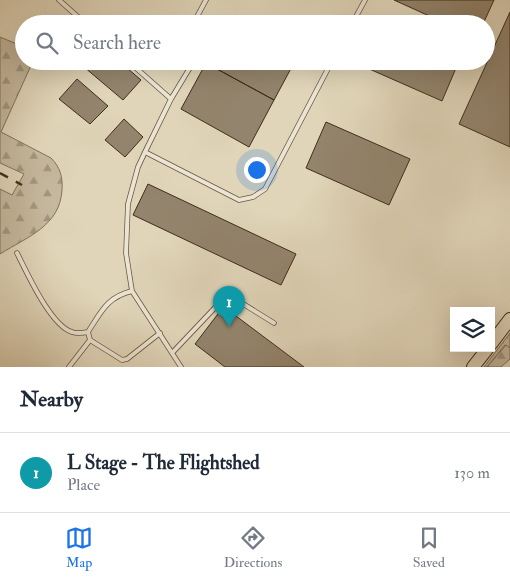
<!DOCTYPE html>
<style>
:root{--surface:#fff;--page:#f2f2f3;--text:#1f2937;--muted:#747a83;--line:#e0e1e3;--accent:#1a73e8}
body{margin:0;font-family:"IM FELL Double Pica",serif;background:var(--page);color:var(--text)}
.controls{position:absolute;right:15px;bottom:15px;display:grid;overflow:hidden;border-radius:0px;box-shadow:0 5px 20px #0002}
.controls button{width:45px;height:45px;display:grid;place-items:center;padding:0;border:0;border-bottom:1px solid var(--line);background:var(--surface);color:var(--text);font:25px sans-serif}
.you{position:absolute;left:256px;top:169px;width:18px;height:18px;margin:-12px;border:4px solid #fff;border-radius:50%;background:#1a73e8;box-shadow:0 0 0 8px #1a73e833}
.badge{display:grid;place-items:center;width:32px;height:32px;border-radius:50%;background:var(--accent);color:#fff;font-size:16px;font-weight:700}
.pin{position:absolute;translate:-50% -41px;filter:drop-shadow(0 1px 2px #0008)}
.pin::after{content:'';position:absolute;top:26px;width:18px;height:15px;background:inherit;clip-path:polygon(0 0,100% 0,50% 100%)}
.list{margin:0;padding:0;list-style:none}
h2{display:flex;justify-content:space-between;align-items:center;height:65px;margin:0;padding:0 20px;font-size:21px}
h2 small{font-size:16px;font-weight:400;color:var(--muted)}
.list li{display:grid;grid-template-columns:32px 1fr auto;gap:15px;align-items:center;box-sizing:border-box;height:80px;padding:0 20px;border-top:1px solid var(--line)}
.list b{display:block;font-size:19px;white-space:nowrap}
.list p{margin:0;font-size:16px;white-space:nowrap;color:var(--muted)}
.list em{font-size:16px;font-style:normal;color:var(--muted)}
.icon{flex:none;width:28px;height:28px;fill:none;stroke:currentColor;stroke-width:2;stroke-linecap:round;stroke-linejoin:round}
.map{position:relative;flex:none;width:510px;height:367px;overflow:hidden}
.search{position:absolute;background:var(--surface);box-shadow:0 5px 20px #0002;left:15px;right:15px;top:15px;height:55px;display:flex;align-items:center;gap:12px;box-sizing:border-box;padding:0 18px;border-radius:28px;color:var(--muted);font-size:19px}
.sheet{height:145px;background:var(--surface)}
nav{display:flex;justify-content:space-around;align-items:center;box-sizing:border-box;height:70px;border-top:1px solid var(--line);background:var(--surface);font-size:14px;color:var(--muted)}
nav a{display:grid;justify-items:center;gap:2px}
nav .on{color:var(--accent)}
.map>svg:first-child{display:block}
</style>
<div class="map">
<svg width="510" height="367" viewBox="0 0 510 367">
<defs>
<pattern id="grass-dots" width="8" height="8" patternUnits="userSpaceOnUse" patternTransform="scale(1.25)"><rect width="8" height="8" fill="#c5b89e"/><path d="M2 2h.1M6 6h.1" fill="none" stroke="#a19680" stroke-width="1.8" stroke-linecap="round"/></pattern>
<pattern id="forest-firs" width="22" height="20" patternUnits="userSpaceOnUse" patternTransform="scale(1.25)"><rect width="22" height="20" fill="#c5b89e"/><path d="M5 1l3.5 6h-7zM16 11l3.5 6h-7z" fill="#a19680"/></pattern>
</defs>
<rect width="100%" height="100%" fill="#e0d5b9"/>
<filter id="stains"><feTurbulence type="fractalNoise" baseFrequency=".004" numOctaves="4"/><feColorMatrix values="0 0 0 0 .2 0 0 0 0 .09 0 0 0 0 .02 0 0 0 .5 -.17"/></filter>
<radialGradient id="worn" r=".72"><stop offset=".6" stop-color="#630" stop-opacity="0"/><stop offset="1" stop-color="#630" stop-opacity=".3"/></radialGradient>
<path fill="url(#grass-dots)" stroke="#82725c" d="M510,333V348L505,345L487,367H484Z"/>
<path fill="url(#forest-firs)" stroke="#82725c" d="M0,37L24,47V61H33L1,132L51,158C60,167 63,177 62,190C60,226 27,237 0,254V189L12,195L24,174L0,163Z
M506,345L510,348V359L501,367H487Z"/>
<path fill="#93846d" stroke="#3f2d1a" d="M394,0H494L483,24H447Z
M510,12V147L459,124Z
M231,17L243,24H228Z
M379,18L392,24H376Z
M77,61H119L141,80L123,100Z
M207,61H295L274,100L206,63Z
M359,61H459L442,101L358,64Z
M206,63L274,100L249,147L181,109Z
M77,79L108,106L90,124L59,99Z
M124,119L143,137L125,157L105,140Z
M326,122L410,159L389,205L306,168Z
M148,184L296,254L281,285L133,215Z
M224,306L228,310L304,367H225L195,344Z"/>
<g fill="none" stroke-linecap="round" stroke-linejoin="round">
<g stroke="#675742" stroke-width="5.5">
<path id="service" d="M59,0L86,24
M193,24L206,0
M352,24L365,0
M128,61L171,99
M145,152L239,200L253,197L265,189L332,61
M17,253C27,273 51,326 72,332C77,334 83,333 88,332
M132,291C107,297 101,312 88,332L90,340L122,360L127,359L160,333
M173,352L226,296L232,297L274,323
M69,367L90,340
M181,367L132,291L126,253L128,204L138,167L145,152L171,99L194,61"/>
</g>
<g stroke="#3f2d1a" stroke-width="14">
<path id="trunk" d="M491,344L510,319
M473,367L488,348"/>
</g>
<use href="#service" stroke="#ebe4d2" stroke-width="4"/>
<use href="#trunk" stroke="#e0d5b9" stroke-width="12"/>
<path stroke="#3f2d1a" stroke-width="2.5" stroke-dasharray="9 9" stroke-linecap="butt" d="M0,173L22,185"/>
</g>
<rect width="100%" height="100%" filter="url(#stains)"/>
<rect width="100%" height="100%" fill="url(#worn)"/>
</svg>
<div class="controls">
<button><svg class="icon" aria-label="layers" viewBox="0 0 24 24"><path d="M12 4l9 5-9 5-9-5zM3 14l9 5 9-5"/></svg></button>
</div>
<div class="you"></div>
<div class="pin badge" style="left:229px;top:327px;background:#0f9aa8">1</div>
<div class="search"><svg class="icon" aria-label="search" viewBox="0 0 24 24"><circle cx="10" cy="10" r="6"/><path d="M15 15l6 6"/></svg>Search here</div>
</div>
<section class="sheet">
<h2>Nearby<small></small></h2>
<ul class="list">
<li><span class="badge" style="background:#0f9aa8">1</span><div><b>L Stage - The Flightshed</b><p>Place</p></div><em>130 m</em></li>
</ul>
</section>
<nav>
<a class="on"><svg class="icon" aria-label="map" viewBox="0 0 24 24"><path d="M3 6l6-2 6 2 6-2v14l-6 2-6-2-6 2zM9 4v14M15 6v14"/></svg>Map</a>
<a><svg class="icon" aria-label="directions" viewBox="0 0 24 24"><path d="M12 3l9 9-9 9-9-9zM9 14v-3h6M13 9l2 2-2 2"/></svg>Directions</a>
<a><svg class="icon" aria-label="saved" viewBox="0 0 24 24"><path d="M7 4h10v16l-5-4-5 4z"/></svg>Saved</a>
</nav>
